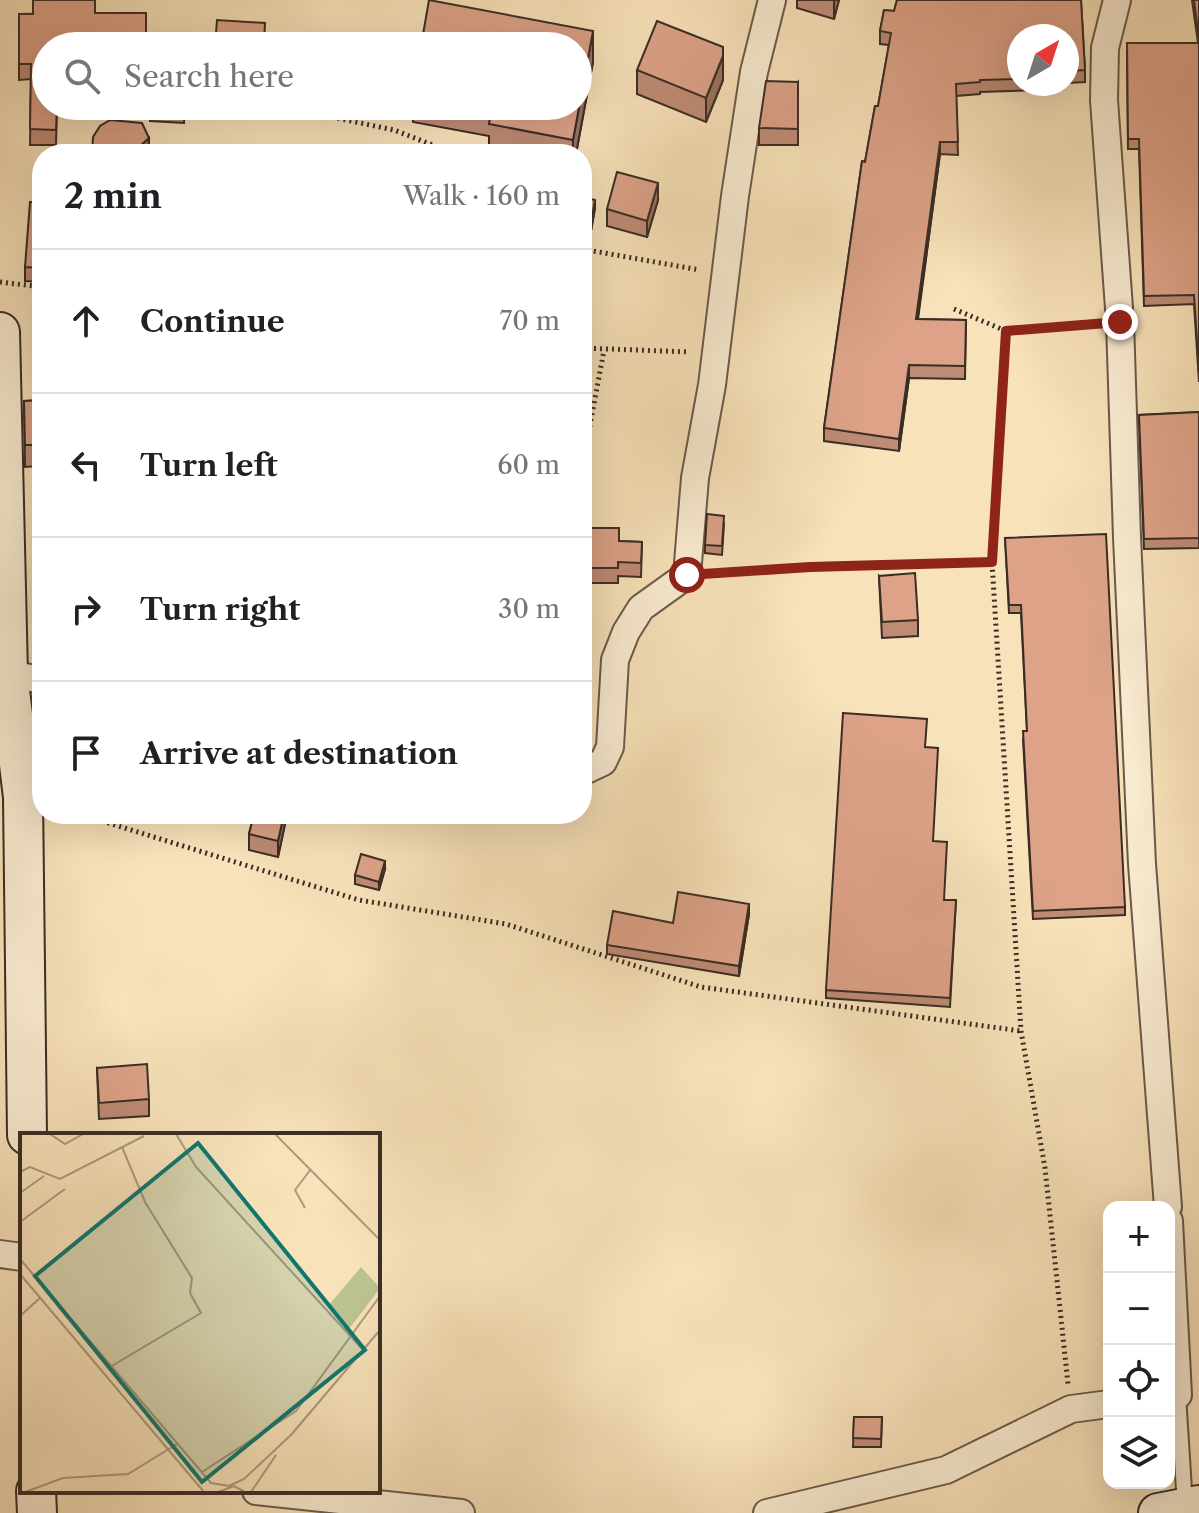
<!DOCTYPE html>
<meta charset="utf-8">
<style>
:root{--surface:#fff;--page:#f6f6f6;--text:#202124;--muted:#757577;--line:#e0e0e0}
body{margin:0;font-family:"Libre Caslon Text",serif;background:var(--page);color:var(--text)}
.controls{position:absolute;right:24px;bottom:24px;display:grid;overflow:hidden;border-radius:16px;box-shadow:0 8px 32px #0002}
.controls button{width:72px;height:72px;display:grid;place-items:center;padding:0;border:0;border-bottom:2px solid var(--line);background:var(--surface);color:var(--text);font:40px sans-serif}
.compass{position:absolute;left:1007px;top:24px;width:72px;height:72px;border-radius:50%;background:var(--surface);box-shadow:0 8px 32px #0002;rotate:39deg}
.stop{position:absolute;width:24px;height:24px;margin:-18px;border:6px solid #8f2418;border-radius:50%;background:#fff}
.stop.end{background:#8f2418;border-color:#fff;box-shadow:0 2px 8px #0008}
.list{margin:0;padding:0;list-style:none}
h2{display:flex;justify-content:space-between;align-items:center;height:104px;margin:0;padding:0 32px;font-size:34px}
h2 small{font-size:26px;font-weight:400;color:var(--muted)}
.list li{display:grid;grid-template-columns:52px 1fr auto;gap:24px;align-items:center;box-sizing:border-box;height:144px;padding:0 32px;border-top:2px solid var(--line)}
.list b{display:block;font-size:30px;white-space:nowrap}
.list em{font-size:26px;font-style:normal;color:var(--muted)}
.icon{flex:none;width:44px;height:44px;fill:none;stroke:currentColor;stroke-width:2;stroke-linecap:round;stroke-linejoin:round}
.map{position:relative;flex:none;width:1199px;height:1513px;overflow:hidden}
.search{position:absolute;background:var(--surface);box-shadow:0 8px 32px #0002;left:32px;top:32px;width:560px;height:88px;display:flex;align-items:center;gap:20px;box-sizing:border-box;padding:0 28px;border-radius:44px;color:var(--muted);font-size:30px}
.panel{position:absolute;background:var(--surface);box-shadow:0 8px 32px #0002;left:32px;top:144px;width:560px;height:680px;border-radius:32px}
.map>svg:first-child{display:block}
</style>
<div class="map">
<svg width="1199" height="1513" viewBox="0 0 1199 1513">
<rect width="100%" height="100%" fill="#f8e2ba"/>
<filter id="stains"><feTurbulence type="fractalNoise" baseFrequency=".0025" numOctaves="4"/><feColorMatrix values="0 0 0 0 .2 0 0 0 0 .09 0 0 0 0 .02 0 0 0 .5 -.17"/></filter>
<radialGradient id="worn" r=".72"><stop offset=".6" stop-color="#630" stop-opacity="0"/><stop offset="1" stop-color="#630" stop-opacity=".3"/></radialGradient>
<g fill="none" stroke-linecap="round" stroke-linejoin="round">
<g stroke="#6a5a4a" stroke-width="18">
<path id="service" d="M1178,1395L1185,1506"/>
</g>
<g stroke="#6a5a4a" stroke-width="30">
<path id="minor" d="M1117,0L1105,48L1104,100L1120,322L1127,537L1142,864L1168,1207
M8,674L42,680
M582,772L603,762L610,747L615,660L626,632L641,608L687,575L695,478L712,385L735,196L754,72L772,0
M1169,1221L1178,1395
M0,1254L22,1257
M256,1491L461,1513
M767,1513L946,1470L1071,1409L1109,1404"/>
</g>
<g stroke="#3a2d25" stroke-width="42">
<path id="secondary" d="M0,332L8,674L23,797L27,1135
M36,1491L37,1513
M1158,1513L1199,1505"/>
</g>
<path stroke="#3a2d25" stroke-width="5" stroke-dasharray="2 4" stroke-linecap="butt" d="M279,106L394,130L456,154
M582,249L700,270
M0,282L42,287
M954,309L1006,331L1095,324
M582,348L690,352
M582,468L604,350
M992,562L1006,331
M712,573L810,567L992,562L1021,1031L1045,1168L1068,1384
M79,814L359,900L506,924L701,987L1021,1031"/>
<use href="#service" stroke="#faecd2" stroke-width="14"/>
<use href="#minor" stroke="#faecd2" stroke-width="26"/>
<use href="#secondary" stroke="#faecd2" stroke-width="38"/>
</g>
<path fill="#be8b75" stroke="#3a2d25" stroke-width="2" d="M797,0H839L834,19L797,8Z
M897,0H1081L1085,70V82L1067,83V36H1019V84H1051L1042,85V90L980,92V94L956,96L958,155L940,154L918,319L966,320L965,379L909,378L899,451L824,441V428L862,161L865,162L875,106H878L889,45L880,44V31L884,10L894,11Z
M1192,0H1199V382L1194,304L1144,306L1139,149H1128L1127,53L1198,43Z
M95,13L146,34L265,45L46,46L57,106L56,145H30L31,79L19,80V14Z
M593,62L576,154H489V136L413,122V106H578Z
M637,70L723,80L706,122L637,94Z
M798,82V145H759V128Z
M150,106H185L184,123L150,121Z
M582,197L595,208L591,231L582,230Z
M658,200L647,237L607,226V209Z
M42,203V282L25,281V267Z
M42,400V504H41L39,466L25,467L24,401Z
M1199,412V548L1144,549L1139,415Z
M724,524L722,555L705,553V545Z
M582,528L619,541L642,542L641,577L618,576V583H582Z
M1005,538L1125,907V915L1033,919L1023,739L1027,731L1021,613H1009Z
M879,576L918,620V636L882,638Z
M925,747L933,841L944,900H956L950,1007L826,998V990Z
M222,814H287L278,857L249,850V834L253,819Z
M385,869L379,890L355,884V875Z
M749,914L739,976L607,954V945L673,923Z
M97,1068L149,1099V1116L99,1119Z
M854,1417H882L881,1447H853Z"/>
<path fill="#9b715f" stroke="#3a2d25" stroke-width="2" d="M834,0H839L834,19Z
M593,31V62L576,154H573V140Z
M723,56V80L706,122V98Z
M149,138V152L147,154H140V146Z
M940,142V154L916,331V319Z
M658,183V200L647,237V221Z
M595,200V208L591,231V223Z
M909,365V378L899,451V439Z
M284,814L287,815L278,857V841Z
M385,861V869L379,890V882Z
M749,904V914L739,976V966Z"/>
<path fill="#dda288" stroke="#3a2d25" stroke-width="2" d="M33,0H95V13H146V34L216,33L217,20L265,23L264,44L270,46H46V106H57L56,130L30,129L31,64H19V14H33Z
M429,0L593,31L573,140L489,124L492,106H578V46H421Z
M897,0H1081L1085,70L1067,71V36H1019V79L980,80V82L956,84L958,142H940L916,319L966,320L965,366L909,365L899,439L824,428L862,161L865,162L875,106H878L891,33L880,31L884,10L894,11Z
M1194,0H1199V40Z
M657,21L723,47V56L706,98L637,70Z
M1127,43H1199V373L1194,295L1144,296L1139,139H1128Z
M766,81L798,82V129L759,128Z
M159,106H184V108Z
M110,120L142,123L149,138L140,146V154H92L93,137L100,126Z
M617,172L658,183L647,221L607,209Z
M582,197L595,200L591,223L582,221Z
M30,202L42,203V268L25,267Z
M42,400V482H41L39,445H25L24,401Z
M1199,412V538L1144,539L1139,415Z
M707,514L724,516L722,546L705,545Z
M582,528H619V541L642,542L641,563L618,562V568H582Z
M1106,534L1125,907L1033,911L1023,731H1027L1021,605H1009L1005,538Z
M915,573L918,620L882,622L879,576Z
M843,713L927,719L925,747L938,748L933,841L947,842L944,900H956L950,998L826,990Z
M254,814H284L278,841L249,834Z
M361,854L385,861L379,882L355,875Z
M678,892L749,904L739,966L607,945L613,911L673,923Z
M147,1064L149,1099L99,1103L97,1068Z
M854,1417H882L881,1439L853,1438Z"/>
<g fill="none" stroke-linecap="round" stroke-linejoin="round">
<path stroke="#8f2418" stroke-width="10" d="M687,575L810,567L992,562L1006,331L1120,322"/>
</g>
<g transform="translate(20 1133)">
<rect width="360" height="360" fill="#f8e2ba"/>
<path d="M341,134L360,155L329,196L308,173Z" fill="#bcc391"/>
<path fill="none" stroke="#ac9a7e" stroke-width="2" d="M30,1L45,11L63,1M156,1L176,34L343,217M255,1L360,107M0,39L10,34L40,46L124,3M0,60L24,43M285,75L275,57L291,36M0,89L45,56M0,126L191,350L209,353L224,346L272,301M0,141L184,359M0,183L20,165M90,234L181,180L170,160L172,145L125,69L102,14M271,302L360,197M182,339L276,278L360,163M5,359L43,345L108,341L157,311M198,359L214,353L225,359M231,359L256,322"/>
<path fill="#0f766e" fill-opacity="0.15" stroke="#0f766e" stroke-width="4" d="M178,10L345,217L182,349L15,143Z"/>
<rect width="360" height="360" fill="none" stroke="#3a2d25" stroke-width="4"/>
</g>
<rect width="100%" height="100%" filter="url(#stains)"/>
<rect width="100%" height="100%" fill="url(#worn)"/>
</svg>
<div class="controls">
<button>+</button>
<button>−</button>
<button><svg class="icon" aria-label="locate" viewBox="0 0 24 24"><circle cx="12" cy="12" r="6"/><path d="M12 2v4M12 18v4M2 12h4M18 12h4"/></svg></button>
<button><svg class="icon" aria-label="layers" viewBox="0 0 24 24"><path d="M12 4l9 5-9 5-9-5zM3 14l9 5 9-5"/></svg></button>
</div>
<svg class="compass" viewBox="-18 -18 36 36"><path d="M0-13l5 13h-10z" fill="#e53935"/><path d="M0 13l5-13h-10z" fill="#757577"/></svg>
<div class="stop" style="left:687px;top:575px"></div>
<div class="stop end" style="left:1120px;top:322px"></div>
<div class="search"><svg class="icon" aria-label="search" viewBox="0 0 24 24"><circle cx="10" cy="10" r="6"/><path d="M15 15l6 6"/></svg>Search here</div>
<section class="panel">
<h2>2 min<small>Walk · 160 m</small></h2>
<ul class="list">
<li><svg class="icon" aria-label="ahead" viewBox="0 0 24 24"><path d="M12 20V5M6 11l6-6 6 6"/></svg><div><b>Continue</b></div><em>70 m</em></li>
<li><svg class="icon" aria-label="left" viewBox="0 0 24 24"><path d="M17 20v-9H6M10 6l-5 5 5 5"/></svg><div><b>Turn left</b></div><em>60 m</em></li>
<li><svg class="icon" aria-label="right" viewBox="0 0 24 24"><path d="M7 20v-9h11M14 6l5 5-5 5"/></svg><div><b>Turn right</b></div><em>30 m</em></li>
<li><svg class="icon" aria-label="arrive" viewBox="0 0 24 24"><path d="M6 21V4h12l-3 4 3 4H6"/></svg><div><b>Arrive at destination</b></div></li>
</ul>
</section>
</div>
